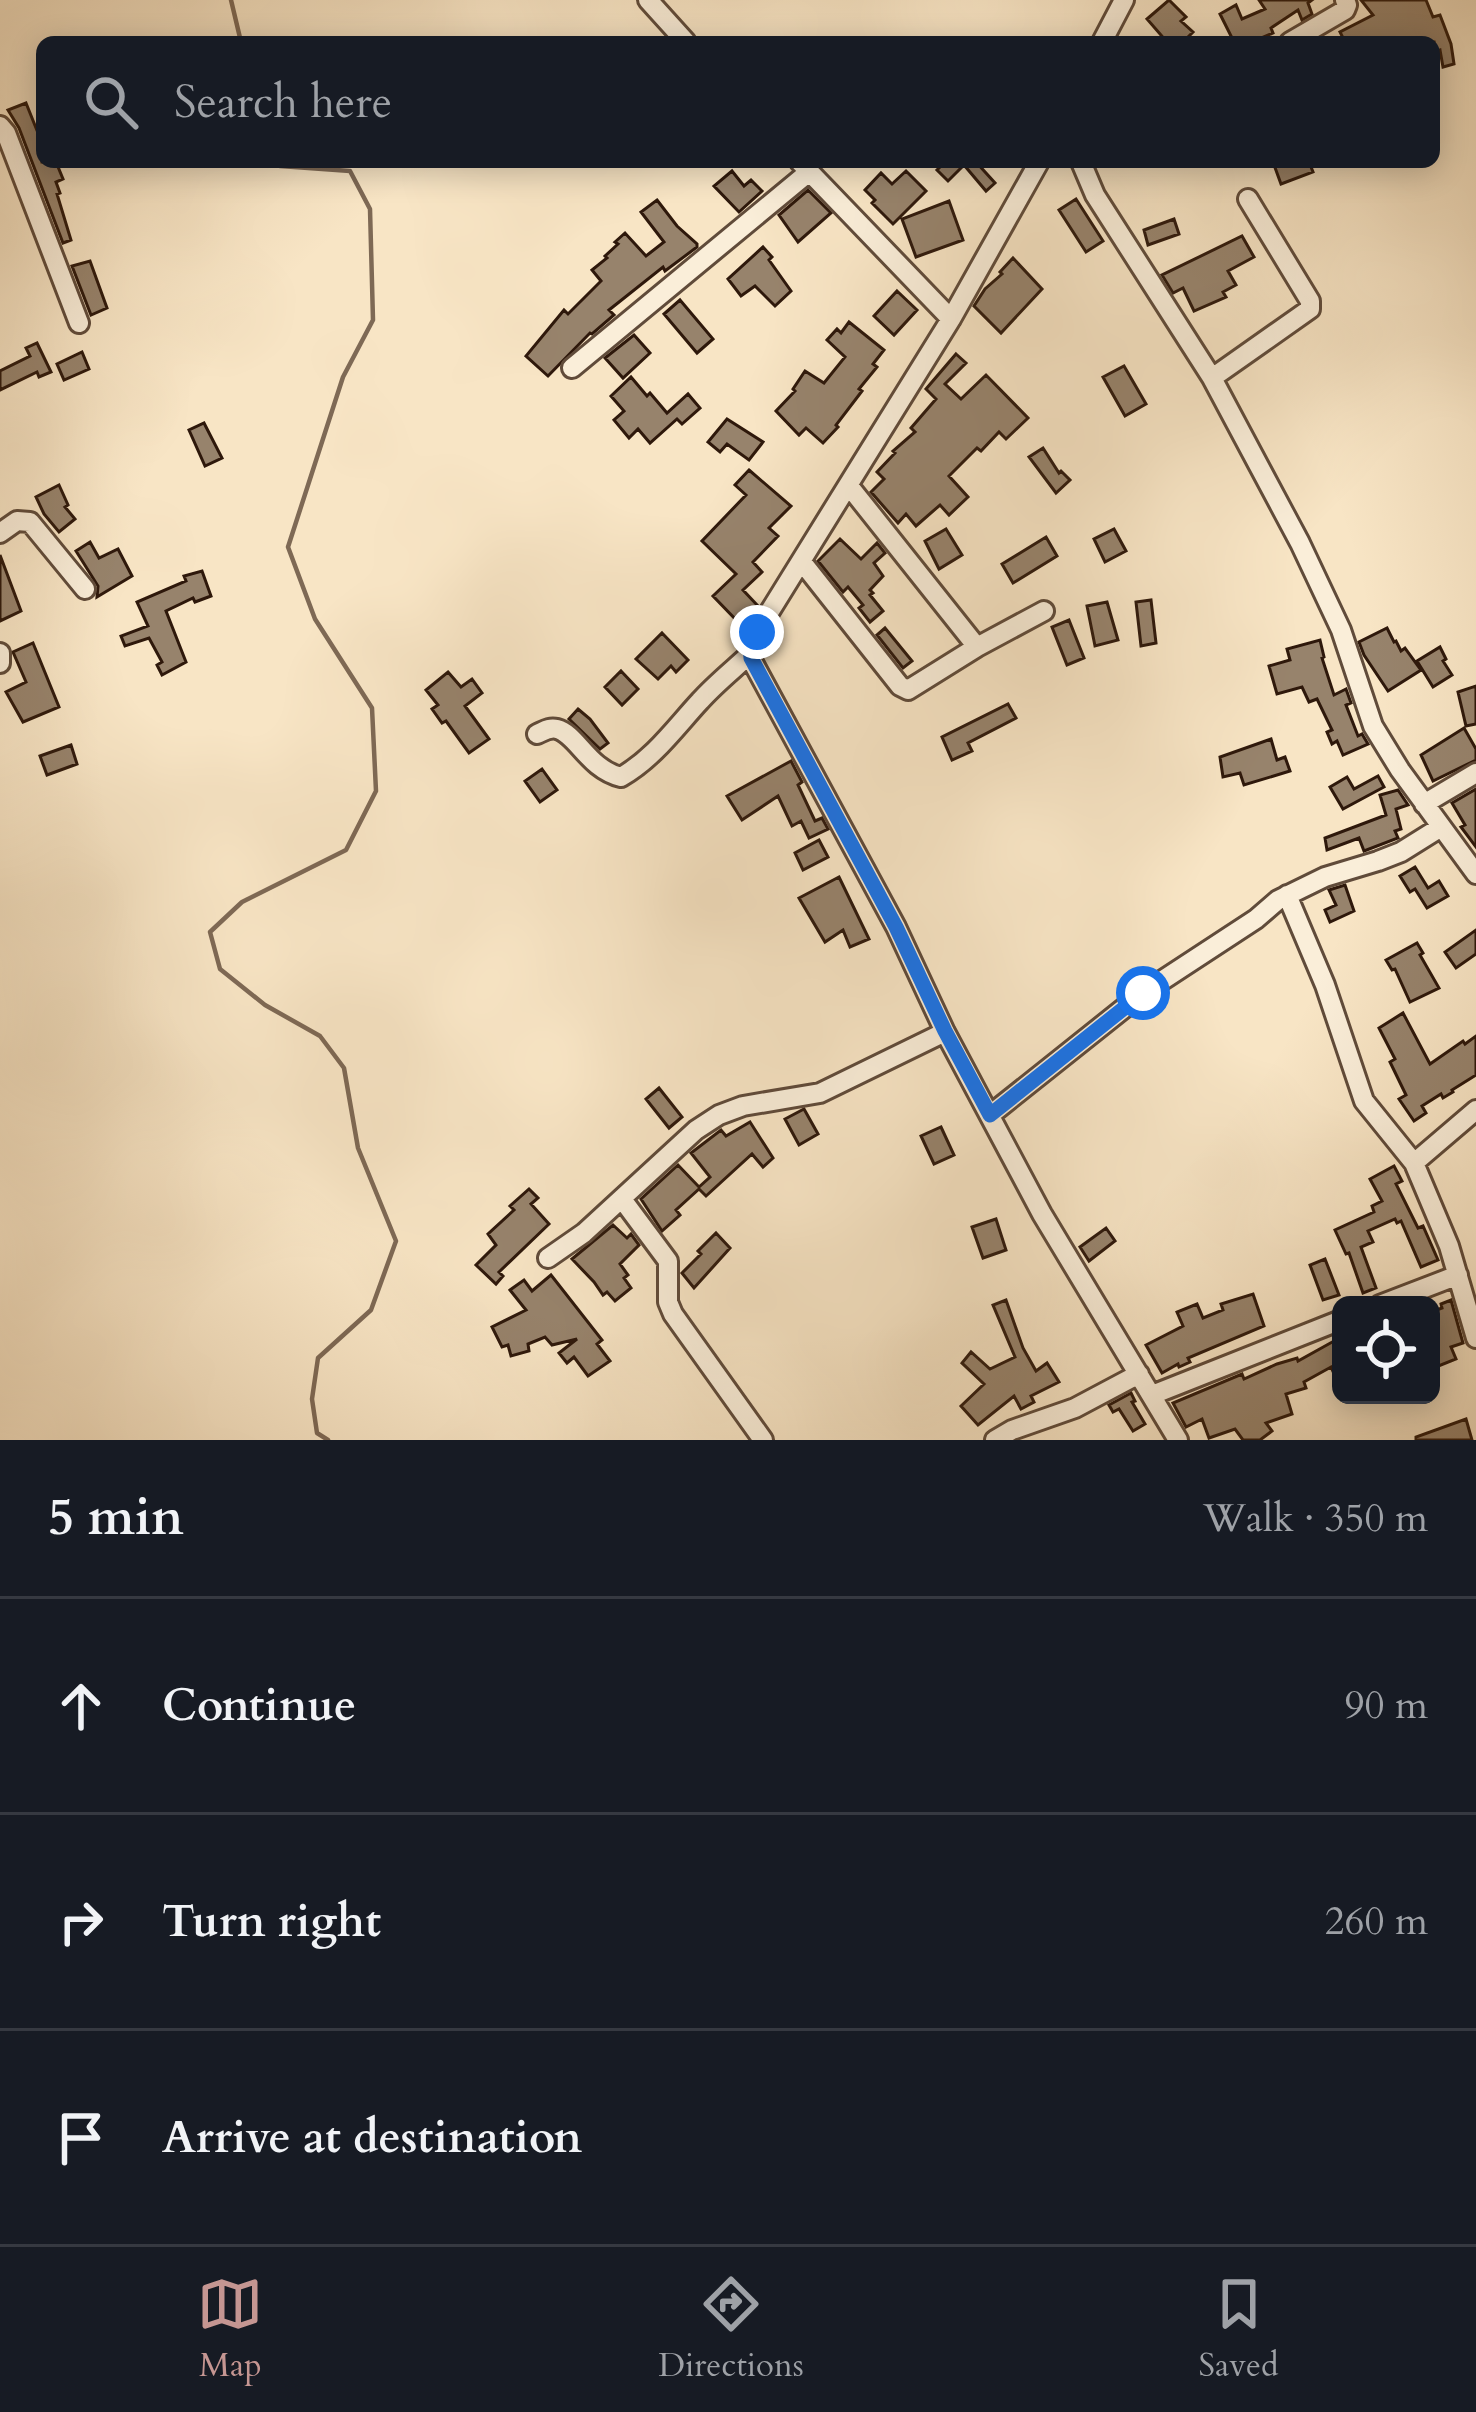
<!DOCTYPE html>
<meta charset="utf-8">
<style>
:root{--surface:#171b24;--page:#20242c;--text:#f1f3f6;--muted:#9ea1a6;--line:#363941;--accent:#c59692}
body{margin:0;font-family:Cardo,serif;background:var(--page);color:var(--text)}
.controls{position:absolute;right:36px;bottom:36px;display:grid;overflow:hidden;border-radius:18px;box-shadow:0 6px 30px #0003}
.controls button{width:108px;height:108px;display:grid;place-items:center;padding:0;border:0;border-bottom:3px solid var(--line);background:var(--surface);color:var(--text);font:60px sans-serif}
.stop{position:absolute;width:36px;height:36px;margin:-27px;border:9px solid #1a73e8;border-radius:50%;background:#fff}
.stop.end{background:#1a73e8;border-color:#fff;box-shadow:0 3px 12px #0008}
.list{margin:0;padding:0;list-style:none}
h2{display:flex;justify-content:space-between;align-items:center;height:156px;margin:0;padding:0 48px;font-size:51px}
h2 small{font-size:39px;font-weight:400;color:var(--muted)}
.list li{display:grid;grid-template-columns:78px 1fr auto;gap:36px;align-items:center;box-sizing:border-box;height:216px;padding:0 48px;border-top:3px solid var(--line)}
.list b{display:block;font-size:45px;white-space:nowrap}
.list em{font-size:39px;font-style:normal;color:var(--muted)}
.icon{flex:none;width:66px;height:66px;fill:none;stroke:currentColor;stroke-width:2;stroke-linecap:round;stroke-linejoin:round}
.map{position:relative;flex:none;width:1476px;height:1440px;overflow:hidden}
.search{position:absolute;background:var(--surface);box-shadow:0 6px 30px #0003;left:36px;right:36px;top:36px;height:132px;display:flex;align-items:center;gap:30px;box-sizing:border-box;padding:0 42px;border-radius:18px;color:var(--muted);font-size:45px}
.sheet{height:804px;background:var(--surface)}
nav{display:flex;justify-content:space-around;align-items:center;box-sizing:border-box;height:168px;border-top:3px solid var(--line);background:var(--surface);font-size:33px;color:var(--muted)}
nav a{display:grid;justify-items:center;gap:6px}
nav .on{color:var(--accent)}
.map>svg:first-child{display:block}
</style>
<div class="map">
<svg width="1476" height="1440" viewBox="0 0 1476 1440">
<rect width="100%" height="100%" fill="#f8e5c5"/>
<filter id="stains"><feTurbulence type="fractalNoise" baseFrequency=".00167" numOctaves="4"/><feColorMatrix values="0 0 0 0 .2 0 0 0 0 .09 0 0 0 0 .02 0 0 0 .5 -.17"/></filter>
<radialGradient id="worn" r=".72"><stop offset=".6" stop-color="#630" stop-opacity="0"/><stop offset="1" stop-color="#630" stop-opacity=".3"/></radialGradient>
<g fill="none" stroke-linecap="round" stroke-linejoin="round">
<path stroke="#7e6955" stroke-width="4.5" d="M231,0L241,42
M277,162L280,166L350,171L370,209L373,320L343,377L288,547L315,619L372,708L376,791L346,850L242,902L210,932L220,969L265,1005L320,1036L344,1068L358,1148L396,1241L371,1310L318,1358L312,1399L317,1433L328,1440"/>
</g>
<path fill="#97836c" stroke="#2e180b" stroke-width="3" d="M1169,0L1186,17L1181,21L1193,32L1183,42H1167L1147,19Z
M1259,0H1312L1308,3L1312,14L1302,20L1298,10L1271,28L1273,33L1252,42H1234L1220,14L1236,5L1242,19L1265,9Z
M1361,0H1426L1433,17L1440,15L1451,44L1454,64L1443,67L1440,50L1434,52V42H1345L1340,32L1373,15Z
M26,103L42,143V162H56L63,179L56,182L60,193L57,194L71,240L63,243L19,128L8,110Z
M945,162H976L995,183L986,191L964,165L948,181L937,170Z
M1273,162H1309L1313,172L1281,184Z
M732,171L744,186L751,180L762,191L739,212L714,186Z
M906,171L926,191L893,224L872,203L875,200L865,190L881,173L892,184Z
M808,190L831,213L798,242L779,215Z
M1076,199L1103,241L1086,252L1059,210Z
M657,200L677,226L697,244V247L665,271L663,267L609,310L614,315L592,334L590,333L548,376L526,356L564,310L568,314L601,281L592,270L607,258L605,256L618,244L615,242L625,233L646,256L664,242L641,212Z
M949,201L963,240L916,257L902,219Z
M1174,219L1179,234L1148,245L1144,230Z
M1242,236L1254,257L1228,271L1236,285L1223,292L1226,297L1194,311L1183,288L1173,293L1162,275Z
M763,247L772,257L769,260L791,291L775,306L755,286L741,296L728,279Z
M1013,258L1042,289L1001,333L974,306L985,289L1002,274L1000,272Z
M90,261L107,308L91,315L72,266Z
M897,291L917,310L894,335L874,316Z
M680,300L713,339L697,353L664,314Z
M849,322L884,350L873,364L877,367L859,389L862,391L836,425L838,427L823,443L806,428L799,435L776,411L795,391L793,389L805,371L824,383L845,357L827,340L837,329L841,333Z
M634,335L650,353L623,378L605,358Z
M37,343L51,372L39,377L37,372L0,390V371L30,356L26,348Z
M82,352L89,369L64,380L57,364Z
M956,354L966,363L945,384L961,399L986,375L1028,418L1006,439L999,432L981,451L977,448L949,476L968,497L949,515L940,505L916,526L906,514L898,523L871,492L884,479L877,472L895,453L893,451L915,432L911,428L936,399L926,389Z
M1124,366L1146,404L1125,416L1103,377Z
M631,377L647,396L650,393L667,413L688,394L700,408L682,424L677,419L650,443L638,429L629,438L614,420L624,411L611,396Z
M727,419L763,442L749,460L727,444L720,452L708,442Z
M204,423L222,458L205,466L189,430Z
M1043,448L1059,473L1061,471L1070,480L1056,493L1029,457Z
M749,470L791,506L769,528L778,536L753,562L762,572L743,590L758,606L741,625L713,596L736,574L702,541L746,495L735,485Z
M59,485L68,505L65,507L75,519L59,532L44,514L36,497Z
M946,529L962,555L939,569L925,541Z
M1114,529L1126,551L1105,562L1094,539Z
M1046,537L1057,556L1013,583L1002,564Z
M840,539L861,559L877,543L885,553L874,563L883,576L870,590L873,593L870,595L883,611L870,622L859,608L863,605L848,587L843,592L818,561Z
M90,542L99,558L118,549L132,576L97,597L98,586L76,551Z
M0,555L21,611L0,621Z
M202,571L211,596L195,602L193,598L166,611L186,662L162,675L157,665L162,662L149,638L125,646L121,636L148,626L137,602L186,581L184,576Z
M1151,600L1156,643L1141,646L1136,602Z
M1107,602L1118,640L1095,646L1087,606Z
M1069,620L1084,658L1067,665L1052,627Z
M885,628L912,661L903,668L877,635Z
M1387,628L1394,642L1396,641L1401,651L1405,648L1421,670L1388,691L1364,655L1359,642Z
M662,633L688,660L676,672L671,666L658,679L636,659Z
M1320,640L1324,657L1322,658L1334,695L1346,689L1351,703L1346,705L1358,736L1362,734L1368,744L1343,755L1337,741L1332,744L1327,732L1332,730L1317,699L1309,702L1302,687L1277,694L1269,666L1290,660L1287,649Z
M33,643L59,707L23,722L6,692L26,682L13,652Z
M1440,647L1446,659L1443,661L1452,675L1433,687L1417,661Z
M621,671L638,689L622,705L605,687Z
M448,672L461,687L472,679L482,693L465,706L489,739L469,753L446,721L442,723L432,709L438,705L426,690Z
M1476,686V724L1466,726L1458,692Z
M1008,704L1016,718L968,743L972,751L952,760L942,737Z
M578,709L590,719L608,743L600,749L569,719Z
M1464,728L1476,749V760L1433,781L1421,755Z
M1271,739L1277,760L1285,757L1290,771L1244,785L1240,773L1223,777L1220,757Z
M71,745L77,764L47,775L40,756Z
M791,761L802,782L798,785L815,821L822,818L828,829L809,838L801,821L792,826L778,796L742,820L727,796Z
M542,769L557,790L540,802L525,781Z
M1378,776L1384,787L1343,809L1330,787L1347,777L1354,789Z
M1476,789V847L1461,827L1465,825L1452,803Z
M1398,790L1408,805L1396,809L1401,829L1395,831L1398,838L1364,851L1359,838L1327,850L1325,838L1386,815L1380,795Z
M819,840L828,857L803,870L795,853Z
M1415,867L1428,888L1439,881L1448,896L1427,908L1415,889L1410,892L1400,876Z
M839,877L869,939L850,947L843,930L825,942L799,898Z
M1345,885L1354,911L1330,922L1325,910L1336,905L1329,890Z
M1476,930V954L1456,968L1445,952Z
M1417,943L1423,953L1420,955L1439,988L1410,1002L1395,969L1392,970L1386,960Z
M1403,1013L1430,1064L1463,1041L1465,1044L1476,1036V1075L1452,1090L1453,1092L1443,1098L1441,1094L1422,1106L1426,1113L1414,1121L1399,1099L1406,1095L1390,1062L1395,1059L1379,1028Z
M659,1088L682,1117L669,1128L646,1099Z
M804,1109L818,1134L799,1145L785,1119Z
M750,1122L773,1158L763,1167L752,1154L706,1196L699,1189L676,1210L680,1215L662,1231L641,1199L678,1165L699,1187L710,1177L691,1153L721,1130L726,1136Z
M941,1127L954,1155L934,1164L921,1136Z
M1394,1166L1402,1181L1396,1184L1418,1228L1423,1226L1438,1260L1421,1267L1401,1221L1397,1223L1395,1219L1368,1231L1373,1242L1361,1247L1376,1288L1363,1293L1349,1253L1346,1254L1335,1230L1374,1212L1372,1206L1382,1201L1370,1179Z
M529,1189L538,1198L531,1204L549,1224L499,1272L503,1276L496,1284L476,1265L496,1245L488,1234L514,1210L510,1206Z
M996,1219L1006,1250L983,1258L972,1227Z
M613,1225L627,1238L631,1234L639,1245L620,1264L628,1275L624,1278L631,1288L615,1301L607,1292L603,1295L594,1282L572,1259Z
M1106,1228L1115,1241L1089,1261L1080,1247Z
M716,1233L730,1248L694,1288L682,1273L701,1254L698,1251Z
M1325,1259L1339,1295L1323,1300L1310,1265Z
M551,1275L602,1340L597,1344L610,1361L588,1376L574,1357L567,1363L559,1353L577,1339L552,1345L545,1337L528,1344L529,1351L511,1356L508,1345L502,1347L492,1327L526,1310L510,1290L524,1280L532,1291Z
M1253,1294L1264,1326L1188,1358L1190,1362L1179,1367L1178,1364L1162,1373L1146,1345L1183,1326L1177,1312L1197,1304L1203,1318L1223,1310L1221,1304Z
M1006,1300L1023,1348L1036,1371L1047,1363L1059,1382L1031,1396L1034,1402L1021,1409L1014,1396L978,1425L961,1406L984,1384L962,1363L971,1352L990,1369L1015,1357L993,1305Z
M1451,1300L1463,1343L1451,1347L1456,1359L1431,1369V1312L1442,1308L1441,1304Z
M1334,1341L1341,1357V1390L1331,1367L1304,1382L1306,1388L1286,1394L1292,1414L1266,1423L1272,1431L1260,1440H1243L1235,1429L1209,1438L1202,1419L1186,1427L1173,1403L1242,1374L1244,1379L1277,1364L1297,1358L1298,1361Z
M1131,1393L1135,1401L1132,1402L1145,1424L1133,1431L1119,1409L1113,1412L1109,1405Z
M1466,1419L1472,1440H1416V1437Z"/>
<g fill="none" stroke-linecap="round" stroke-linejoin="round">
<g stroke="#604b3a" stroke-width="24">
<path id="minor" d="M648,0L686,42
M1102,42L1124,0
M1290,42L1345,10L1347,5L1345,0
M0,126L6,133L79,323
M800,162L951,319
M1039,162L951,319L757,632L750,647L751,659L896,927L945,1032L1042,1214L1178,1440
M1081,162L1095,195L1212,378L1300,543L1341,630L1373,726L1400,770L1476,874
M572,368L809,172
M1212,378L1310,309V301L1248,199
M849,486L977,647
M0,533L17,521L30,522L85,589
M802,562L900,686L908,690L977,647L1044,611
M0,653V663
M537,734C544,731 549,727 557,729C577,734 588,769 621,777C654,758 675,728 700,701C715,684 734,669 750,654
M1424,804L1476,773
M1287,895L1325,985L1364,1101L1414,1163
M1476,1110L1414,1163L1449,1246L1476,1338
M990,1115L1143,993L1256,919L1278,900L1325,877L1378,861L1401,852L1441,827
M622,1199L668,1261V1302L673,1314L763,1440
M548,1258L584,1233L696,1130L719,1115L743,1106L820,1093L945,1032
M1380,1305L1458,1275
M1152,1395L1341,1320
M995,1440L1012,1430L1075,1408L1139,1374"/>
</g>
<use href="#minor" stroke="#faeed9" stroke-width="18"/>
</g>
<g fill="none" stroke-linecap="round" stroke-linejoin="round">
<path stroke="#1a73e8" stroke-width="15" d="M757,632L750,647L751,658L896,927L945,1031L990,1115L1143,993"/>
</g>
<rect width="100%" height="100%" filter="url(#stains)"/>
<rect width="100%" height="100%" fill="url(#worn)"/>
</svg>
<div class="controls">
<button><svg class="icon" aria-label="locate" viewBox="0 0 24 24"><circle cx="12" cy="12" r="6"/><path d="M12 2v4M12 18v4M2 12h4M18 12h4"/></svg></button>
</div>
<div class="stop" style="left:1143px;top:993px"></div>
<div class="stop end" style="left:757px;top:632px"></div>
<div class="search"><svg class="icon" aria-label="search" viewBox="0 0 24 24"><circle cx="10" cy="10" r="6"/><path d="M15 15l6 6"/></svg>Search here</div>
</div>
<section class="sheet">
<h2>5 min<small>Walk · 350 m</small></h2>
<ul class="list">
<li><svg class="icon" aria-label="ahead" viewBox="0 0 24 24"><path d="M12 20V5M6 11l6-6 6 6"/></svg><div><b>Continue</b></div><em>90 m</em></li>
<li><svg class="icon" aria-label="right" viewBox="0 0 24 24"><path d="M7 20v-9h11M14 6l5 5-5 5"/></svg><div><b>Turn right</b></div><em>260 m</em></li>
<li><svg class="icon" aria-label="arrive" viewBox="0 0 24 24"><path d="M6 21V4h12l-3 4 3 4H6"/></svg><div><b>Arrive at destination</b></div></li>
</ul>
</section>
<nav>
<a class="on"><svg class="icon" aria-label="map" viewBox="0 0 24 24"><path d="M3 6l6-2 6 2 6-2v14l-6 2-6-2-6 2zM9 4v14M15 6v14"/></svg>Map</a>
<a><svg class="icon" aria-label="directions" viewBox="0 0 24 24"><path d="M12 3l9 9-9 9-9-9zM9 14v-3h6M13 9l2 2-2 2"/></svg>Directions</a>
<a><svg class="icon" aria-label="saved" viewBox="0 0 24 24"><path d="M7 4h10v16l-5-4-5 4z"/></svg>Saved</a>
</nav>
